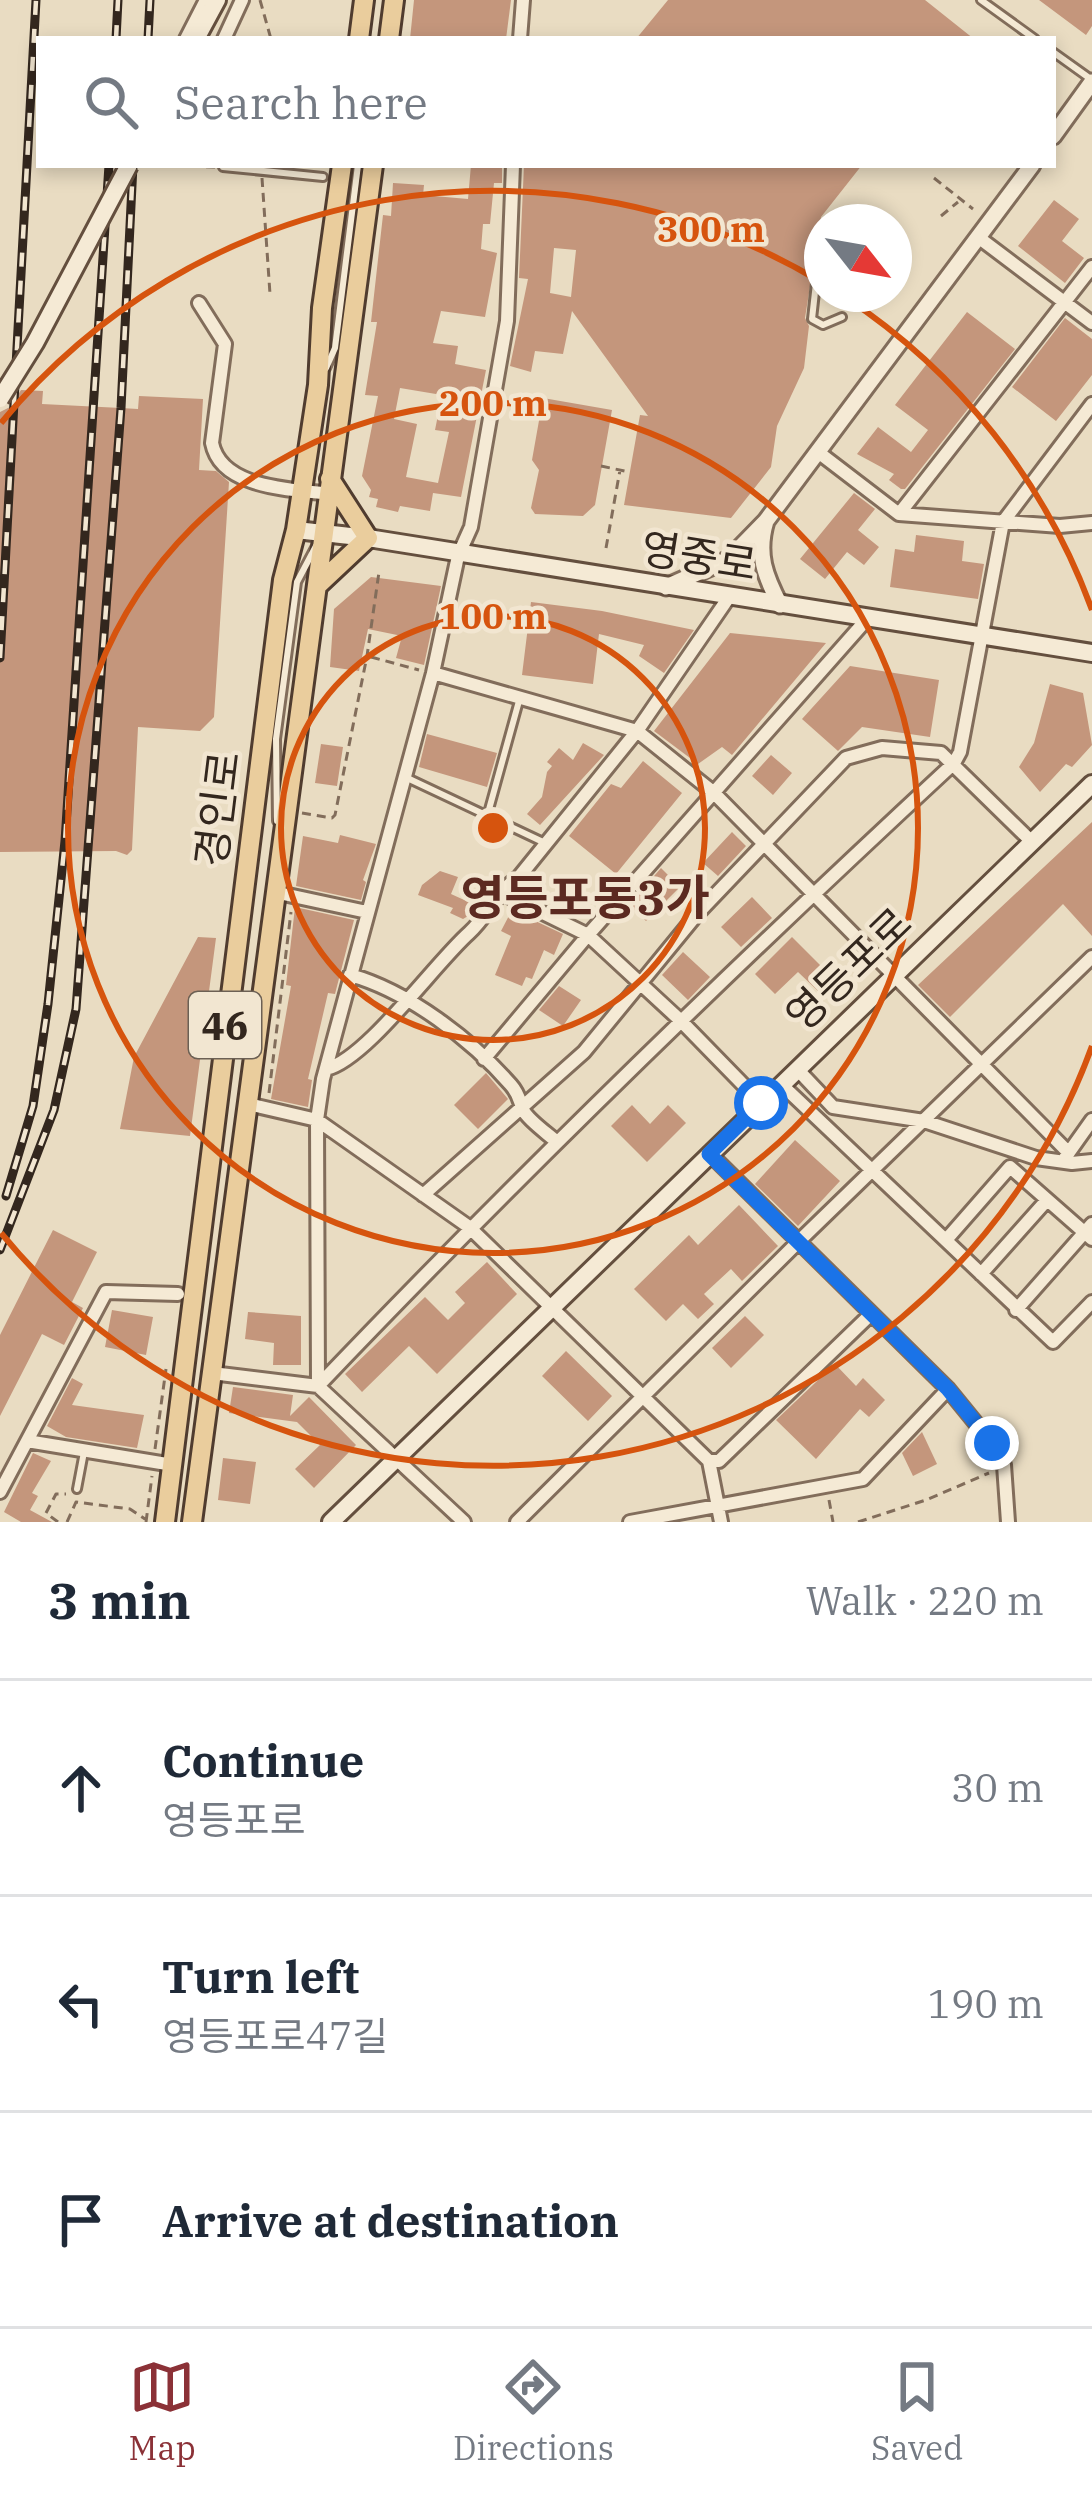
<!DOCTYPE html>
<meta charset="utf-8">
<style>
:root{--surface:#fff;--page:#f2f2f3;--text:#1f2937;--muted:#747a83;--line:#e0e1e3;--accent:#8b3137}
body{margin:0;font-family:"IBM Plex Serif","Noto Sans KR",serif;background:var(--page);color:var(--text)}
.compass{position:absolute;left:804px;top:204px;width:108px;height:108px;border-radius:50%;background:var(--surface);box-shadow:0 6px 18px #0003;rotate:121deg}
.stop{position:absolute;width:36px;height:36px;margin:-27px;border:9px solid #1a73e8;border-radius:50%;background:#fff}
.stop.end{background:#1a73e8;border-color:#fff;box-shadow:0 3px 12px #0008}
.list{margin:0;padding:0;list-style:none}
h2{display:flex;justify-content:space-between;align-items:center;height:156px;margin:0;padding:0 48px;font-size:51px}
h2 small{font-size:39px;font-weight:400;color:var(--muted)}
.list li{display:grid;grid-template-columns:78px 1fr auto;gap:36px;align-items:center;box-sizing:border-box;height:216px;padding:0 48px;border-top:3px solid var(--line)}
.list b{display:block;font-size:45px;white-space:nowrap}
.list p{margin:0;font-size:39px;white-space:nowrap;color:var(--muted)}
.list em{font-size:39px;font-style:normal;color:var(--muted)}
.icon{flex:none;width:66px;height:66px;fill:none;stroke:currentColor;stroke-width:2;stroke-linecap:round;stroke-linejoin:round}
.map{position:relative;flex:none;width:1092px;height:1522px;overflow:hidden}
.search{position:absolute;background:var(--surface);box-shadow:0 6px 18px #0003;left:36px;right:36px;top:36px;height:132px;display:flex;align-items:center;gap:30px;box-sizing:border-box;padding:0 42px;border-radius:0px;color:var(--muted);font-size:45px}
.sheet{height:804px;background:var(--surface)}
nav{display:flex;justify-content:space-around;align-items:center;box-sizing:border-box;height:168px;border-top:3px solid var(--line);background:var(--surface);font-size:33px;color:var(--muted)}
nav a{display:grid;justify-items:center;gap:6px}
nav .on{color:var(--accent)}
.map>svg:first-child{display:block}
</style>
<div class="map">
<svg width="1092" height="1522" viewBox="0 0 1092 1522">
<rect width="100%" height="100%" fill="#e9dcc2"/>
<path fill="#c4967c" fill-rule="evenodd" d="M414,0H511L506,39H410Z
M668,0H925L974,39H636Z
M1039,0H1092V26L1086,35Z
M471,165H502V183H494L490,224H483L481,249L497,253L485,317L441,311L433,343L458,346L455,364L486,370L461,497L433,493L430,511L400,506L398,512L376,507L378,499L369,497L371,490L362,476L378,396L365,395L377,322H371L383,215L391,216L393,183L424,185L423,195L468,199ZM400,388L442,395L435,430L449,432L438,483L406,477L417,424L394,419Z
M524,165H862L821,217L805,318L809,326L804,368L777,426L771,467L731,518L624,505L640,415L648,416L572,311L563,354L535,351L531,372L510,366L528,279L519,278ZM554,248L576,250L571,297L550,293Z
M1054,200L1079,219L1062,241L1084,258L1065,283L1018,246Z
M967,312L1015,349L905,489H901L889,480L894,474L857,454L878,427L911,452L928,430L895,405Z
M1065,318L1092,339V375L1056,421L1012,387Z
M21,390L43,391L42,404L121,408L138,409L139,396L203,399L199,470L216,471L229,482L214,717L200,731L138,727L132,850L127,855L116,851L0,852V412L10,407Z
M543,398L612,410L595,505L583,516L535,514L531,508L539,470L532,460Z
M854,493L875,509L858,530L879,547L864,565L847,552L825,579L800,559Z
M916,535L964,541L962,561L984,564L978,599L890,587L895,549L914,552Z
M371,577L441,586L424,665L396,658L402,636L368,629L359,671L330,667L334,609Z
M531,602L602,611L694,630L664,673L639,656L644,645L599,634L593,684L522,675Z
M730,633L826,643L732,755L722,747L698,764L654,731Z
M850,666L939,680L930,737L862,727L838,751L802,719Z
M1050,684L1083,693L1092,745L1072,767L1066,764L1040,792L1019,767L1034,743Z
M427,734L497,753L487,787L419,767Z
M583,743L604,755L540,825L527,814L542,797L547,772L552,766L547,762L559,748L573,760Z
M321,744L343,747L337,786L315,783Z
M771,755L792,773L773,795L752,776Z
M643,761L682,793L616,874L569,836L611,784L621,788Z
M1092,822V936L1063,904L950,1017L918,985Z
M732,832L746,846L718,876L703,863Z
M340,835L376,844L363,880L366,882L361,900L296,886L303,836L338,843Z
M661,868L680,887L646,921L629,905Z
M440,871L458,877L451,894L473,904L468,916L463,919L450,913L453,908L418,895L422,885Z
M752,897L772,918L741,947L721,927Z
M295,907L354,920L335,994L328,993L308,1079L312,1080L308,1107L271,1099L291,986L286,985Z
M512,910L563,934L554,955L544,950L532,979L526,977L522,986L495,975L511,936L501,931Z
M198,937L216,938L190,1136L120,1129L134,1057Z
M792,937L833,978L819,992L798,972L775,994L755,974Z
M683,952L710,977L688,1000L662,975Z
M559,986L581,1000L563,1026L539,1010Z
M486,1073L508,1099L478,1129L454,1105Z
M632,1105L650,1124L668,1105L686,1123L647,1162L611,1126Z
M795,1140L840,1181L798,1226L755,1184Z
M739,1205L778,1246L742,1281L731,1269L704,1294L714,1304L698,1319L683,1304L666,1321L634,1289L689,1235L698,1245Z
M53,1230L97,1252L72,1302L83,1308L64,1345L42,1334L0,1416V1335Z
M487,1262L517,1294L437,1374L409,1346L362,1392L345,1374L425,1297L448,1320L465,1303L455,1292Z
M112,1310L153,1317L146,1355L105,1347Z
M248,1312L301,1316V1365H273L274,1343L245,1339Z
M745,1316L764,1335L731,1368L712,1348Z
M566,1351L612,1396L588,1421L542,1376Z
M835,1364L856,1386L863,1378L885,1400L869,1417L860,1409L816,1459L776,1420Z
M72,1378L83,1384L72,1405L144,1415L137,1448L66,1437L47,1426Z
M233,1387L293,1395L290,1416L309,1397L356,1445L314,1488L295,1469L320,1445L297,1422L229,1413Z
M922,1432L937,1464L913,1476L902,1453Z
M33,1453L51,1461L32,1493L38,1496L30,1510L52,1522H21L4,1512Z
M223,1458L256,1462L250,1504L218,1500Z"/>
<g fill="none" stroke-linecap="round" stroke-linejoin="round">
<g stroke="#826d5b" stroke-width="12">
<path id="service" d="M981,0L1035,39
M1053,52L1092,80
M223,167L323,177
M822,277L816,283L812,319L823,325L842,317
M870,294V295
M326,368L335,348L358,165
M403,776L543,842
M488,813L519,701
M277,821L276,739L297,582L316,546
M77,1489L84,1452"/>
</g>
<g stroke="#826d5b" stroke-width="18">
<path id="minor" d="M186,39L206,0
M224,39L242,0
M520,39L523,0
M978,237L1092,323
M199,303L225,344L212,443C221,489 292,489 329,494
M818,452L899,514L1060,526L1092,523
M899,514L1092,267
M433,673L637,731L713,792L1067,1151
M274,892L367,912
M500,892L588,935L681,1021L761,1103
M350,975C408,991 472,1040 511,1085C519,1094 519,1100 523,1110C529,1121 547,1133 557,1142
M484,1059L588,935L867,619
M326,1069C366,1060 435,963 469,933C488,916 496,892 519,877L637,731L729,597
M797,1069L833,1107L924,1121L1036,1158L1072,1163L1092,1161
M781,1084L1053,1342L1092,1302
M248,1104L317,1120L469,1227L709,1461L721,1522
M709,1153L948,1389L992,1443L1004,1465L1008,1522
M1065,1158L1092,1120
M423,1195L584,1052L698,913L846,758L882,748L941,753L1032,842
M946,1240L1010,1167L1092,1239
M981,1274L1047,1200
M1016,1310L1092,1224
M212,1373L318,1386
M318,1385L317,1120L323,1079L433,673L458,556L471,527L507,321L513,165
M318,1386C523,1171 736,965 954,763L960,752L1003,522L1092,404
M318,1386L464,1522
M27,1441L173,1465
M709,1461H719L871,1314
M0,1492L106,1292L178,1294
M517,1522L797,1243L1092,957
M630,1522L863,1479L948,1389"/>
</g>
<g stroke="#826d5b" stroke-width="21">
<path id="tertiary" d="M1053,136L1092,82
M766,521C756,554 765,576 780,605
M666,587L729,559L766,521L1032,165"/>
</g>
<g stroke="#644f3e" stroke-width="22">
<path id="secondary" d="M196,39L217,0
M296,530L368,538L1092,653
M331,1522L1092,784"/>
</g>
<g stroke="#503c2f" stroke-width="24">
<path id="primary" d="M359,39L364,0
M389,39L394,0
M318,585L368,538L330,479
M165,1522L283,580L296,530L318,385L322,308L342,165
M192,1522L373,165"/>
</g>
<path stroke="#826d5b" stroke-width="3" stroke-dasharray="9 6" stroke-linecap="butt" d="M260,0L271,39
M176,166L215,167
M262,178L270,294
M934,178L973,209
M941,216L958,202
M601,466L629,472
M606,548L620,470
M371,657L419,670
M302,813L332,818L335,815L367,656L379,572
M269,1093L291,912
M155,1449L166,1369
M829,1500L833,1522
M58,1522L46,1513L56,1494H66
M67,1522L76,1502L130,1509L145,1519
M146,1522L152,1476
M858,1522L926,1500L989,1473"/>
<use href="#service" stroke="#f5ead5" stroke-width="6"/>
<use href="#minor" stroke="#f5ead5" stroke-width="12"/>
<use href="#tertiary" stroke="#f5ead5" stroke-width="15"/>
<use href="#secondary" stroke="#f5ead5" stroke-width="16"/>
<use href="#primary" stroke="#eacd9d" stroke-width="18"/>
<g stroke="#33271e" stroke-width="9">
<path id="rail" d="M116,39L118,0
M148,39L150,0
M0,658L36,0
M6,1196L33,1106L48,1004L65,841L109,165
M0,1250L54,1110L76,1009L121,408L133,165"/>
</g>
<use href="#rail" stroke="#f2e6d1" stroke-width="4.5" stroke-dasharray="14" stroke-linecap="butt"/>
<g stroke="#644f3e" stroke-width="22" stroke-linecap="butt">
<path id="secondary-bridge" d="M0,399L35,343L129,165"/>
</g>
<use href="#secondary-bridge" stroke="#f5ead5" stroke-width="16"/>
</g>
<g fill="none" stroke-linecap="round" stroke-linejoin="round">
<path stroke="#1a73e8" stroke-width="15" d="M761,1103L709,1154L948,1389L992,1443"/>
</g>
<g fill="none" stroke="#d6540e" stroke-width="6">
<circle cx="493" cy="828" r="212"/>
<circle cx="493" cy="828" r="425"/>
<path d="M1092 1046A637 637 0 0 1 1 1233M1 423A637 637 0 0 1 821 282M845 297A637 637 0 0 1 1092 610"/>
</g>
<g text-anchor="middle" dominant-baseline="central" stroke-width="9" stroke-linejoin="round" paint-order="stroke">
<rect fill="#f2e6d1" stroke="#6c6054" stroke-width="3" x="189" y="992" width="72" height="66" rx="9"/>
<g font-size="39" font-weight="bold" fill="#33271e">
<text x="225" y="1025">46</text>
</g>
<g font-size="42" fill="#33271e" stroke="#f2e6d1">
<text transform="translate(699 556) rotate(9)">영중로</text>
<text transform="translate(217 809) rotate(-83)">경인로</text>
<text transform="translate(848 969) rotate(-44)">영등포로</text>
</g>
<g font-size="48" font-weight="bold" fill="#5c2a21" stroke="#f2e6d1">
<text x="585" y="897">영등포동3가</text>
</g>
</g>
<circle cx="493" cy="828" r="18" fill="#d6540e" stroke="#f2e6d1" stroke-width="6"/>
<g font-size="36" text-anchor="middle" font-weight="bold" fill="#d6540e" stroke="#f2e6d1" stroke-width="9" stroke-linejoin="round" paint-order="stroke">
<text x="711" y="242">300 m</text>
<text x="493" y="416">200 m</text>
<text x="493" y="629">100 m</text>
</g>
</svg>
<svg class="compass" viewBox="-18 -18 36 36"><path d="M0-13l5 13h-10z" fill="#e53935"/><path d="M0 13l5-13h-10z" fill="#747a83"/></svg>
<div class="stop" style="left:761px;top:1103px"></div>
<div class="stop end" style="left:992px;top:1443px"></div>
<div class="search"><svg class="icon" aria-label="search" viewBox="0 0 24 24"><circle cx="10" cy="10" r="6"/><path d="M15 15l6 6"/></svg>Search here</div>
</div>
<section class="sheet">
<h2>3 min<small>Walk · 220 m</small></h2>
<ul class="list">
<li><svg class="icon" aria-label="ahead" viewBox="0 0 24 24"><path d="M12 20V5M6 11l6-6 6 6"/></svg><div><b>Continue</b><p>영등포로</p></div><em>30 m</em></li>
<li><svg class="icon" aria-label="left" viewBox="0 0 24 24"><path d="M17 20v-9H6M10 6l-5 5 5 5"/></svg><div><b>Turn left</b><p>영등포로47길</p></div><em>190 m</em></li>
<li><svg class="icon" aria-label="arrive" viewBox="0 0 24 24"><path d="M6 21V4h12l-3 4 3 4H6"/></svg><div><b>Arrive at destination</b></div></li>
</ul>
</section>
<nav>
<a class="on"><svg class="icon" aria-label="map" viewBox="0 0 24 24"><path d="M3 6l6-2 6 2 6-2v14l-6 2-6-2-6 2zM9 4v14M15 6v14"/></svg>Map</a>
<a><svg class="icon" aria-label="directions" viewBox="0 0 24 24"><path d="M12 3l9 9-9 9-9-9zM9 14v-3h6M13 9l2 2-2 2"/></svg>Directions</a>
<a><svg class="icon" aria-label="saved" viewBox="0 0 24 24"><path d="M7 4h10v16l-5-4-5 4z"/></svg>Saved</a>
</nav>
